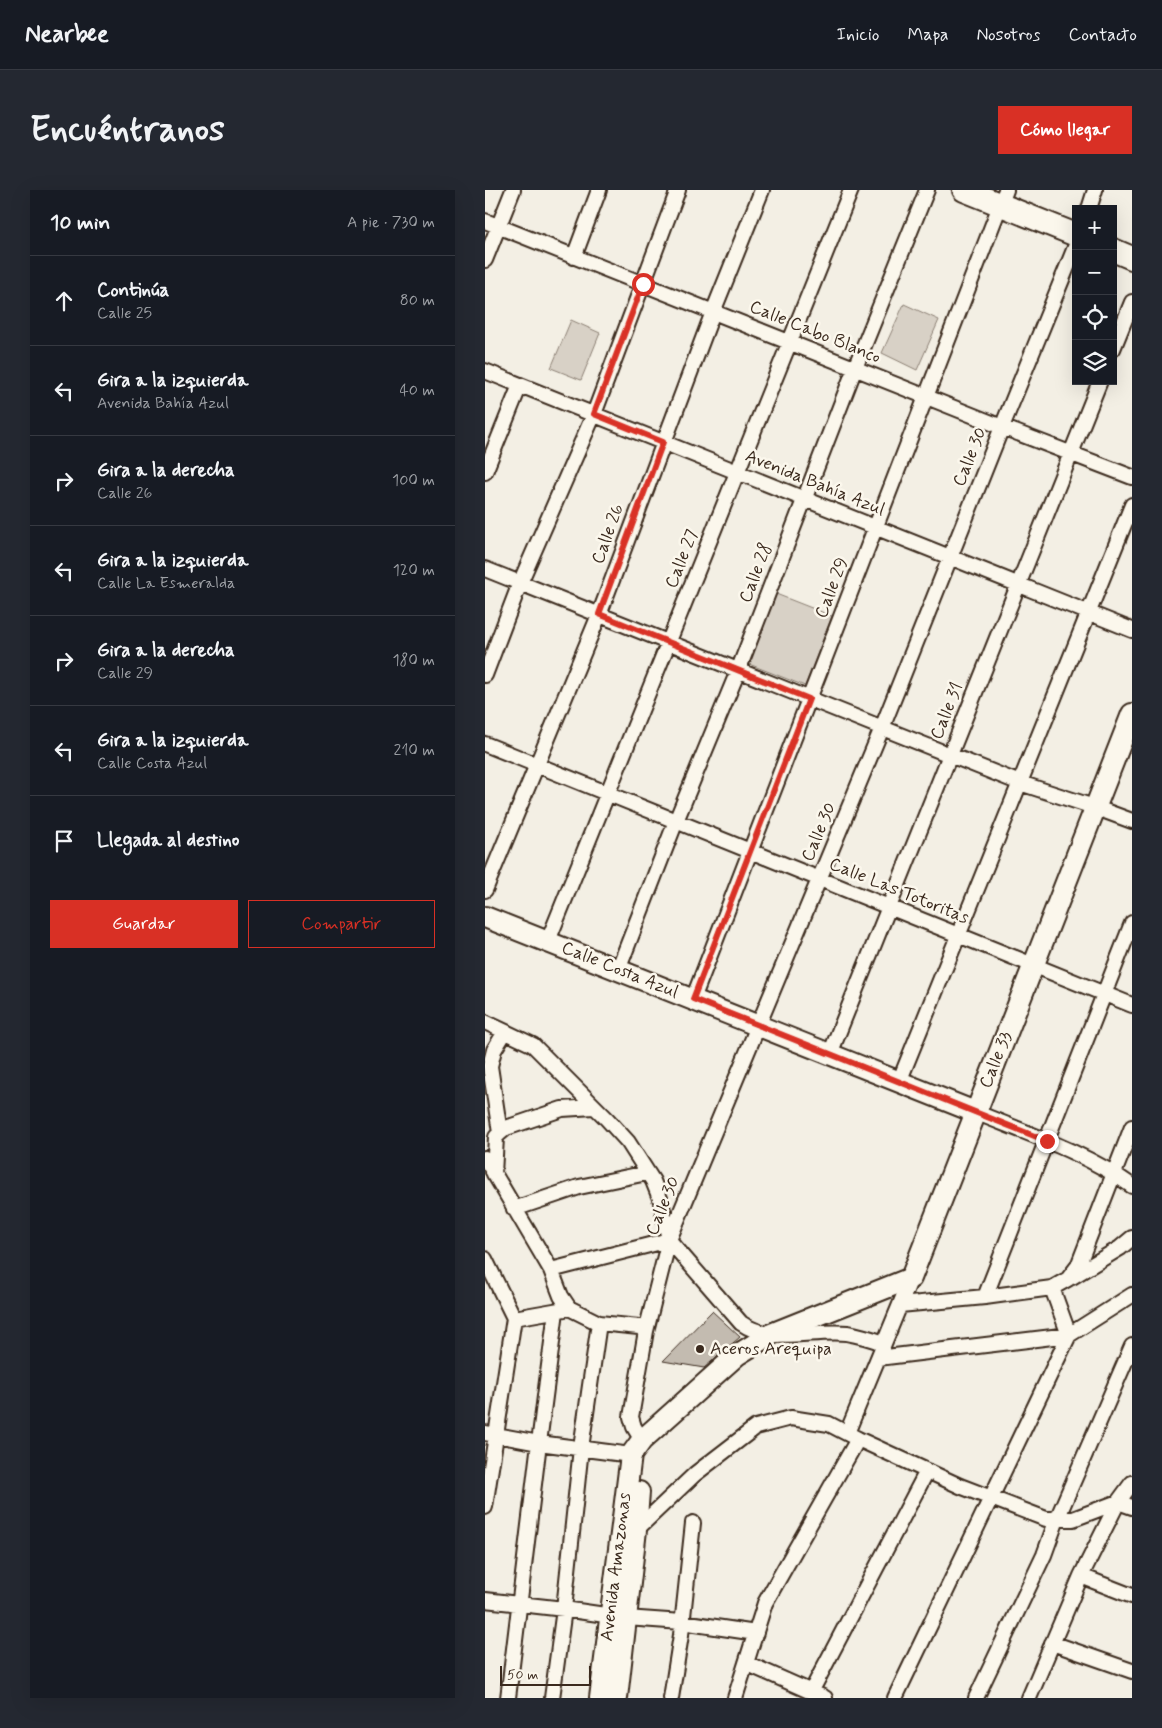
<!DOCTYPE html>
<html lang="es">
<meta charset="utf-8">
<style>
:root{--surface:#171b24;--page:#242831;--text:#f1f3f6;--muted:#9ea1a6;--line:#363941;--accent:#d93025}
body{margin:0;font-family:Mynerve,sans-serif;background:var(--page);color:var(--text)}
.controls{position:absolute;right:15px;top:15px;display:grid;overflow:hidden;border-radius:0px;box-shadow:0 5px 20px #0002}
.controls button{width:45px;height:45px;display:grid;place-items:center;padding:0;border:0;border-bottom:1px solid var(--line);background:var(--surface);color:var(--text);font:25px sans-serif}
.scale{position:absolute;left:15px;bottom:12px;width:91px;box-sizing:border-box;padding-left:5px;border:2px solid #3b2a1e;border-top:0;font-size:14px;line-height:18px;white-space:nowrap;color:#3b2a1e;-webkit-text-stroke:4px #fbf7ec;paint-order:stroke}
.stop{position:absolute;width:15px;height:15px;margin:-11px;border:4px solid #d93025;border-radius:50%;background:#fff}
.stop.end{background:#d93025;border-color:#fff;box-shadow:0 1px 5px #0008}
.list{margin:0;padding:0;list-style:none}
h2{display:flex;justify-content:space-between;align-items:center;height:65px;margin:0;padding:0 20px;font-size:21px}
h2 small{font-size:16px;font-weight:400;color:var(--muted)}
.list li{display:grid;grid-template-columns:32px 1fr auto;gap:15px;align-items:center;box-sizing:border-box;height:90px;padding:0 20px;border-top:1px solid var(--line)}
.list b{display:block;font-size:19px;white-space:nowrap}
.list p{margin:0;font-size:16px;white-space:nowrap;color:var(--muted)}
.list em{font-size:16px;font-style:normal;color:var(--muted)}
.actions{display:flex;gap:10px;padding:15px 20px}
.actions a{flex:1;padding:11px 0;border:1px solid var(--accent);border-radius:0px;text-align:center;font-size:18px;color:var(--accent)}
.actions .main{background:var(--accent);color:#fff}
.icon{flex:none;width:28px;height:28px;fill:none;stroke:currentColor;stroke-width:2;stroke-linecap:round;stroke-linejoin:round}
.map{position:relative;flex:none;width:647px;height:1508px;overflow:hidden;border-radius:0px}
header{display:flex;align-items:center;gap:30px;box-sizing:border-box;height:70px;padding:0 25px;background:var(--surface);border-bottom:1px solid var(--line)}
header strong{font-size:24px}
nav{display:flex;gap:28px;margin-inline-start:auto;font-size:18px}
.intro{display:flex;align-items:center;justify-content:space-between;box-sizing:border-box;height:120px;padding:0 30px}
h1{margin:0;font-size:35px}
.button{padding:12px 22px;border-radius:0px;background:var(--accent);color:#fff;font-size:18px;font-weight:700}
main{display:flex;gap:30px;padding:0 30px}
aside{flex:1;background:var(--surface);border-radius:0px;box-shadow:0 5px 20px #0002}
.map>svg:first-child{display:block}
</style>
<header>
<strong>Nearbee</strong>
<nav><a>Inicio</a><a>Mapa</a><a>Nosotros</a><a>Contacto</a></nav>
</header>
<div class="intro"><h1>Encuéntranos</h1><a class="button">Cómo llegar</a></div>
<main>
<aside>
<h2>10 min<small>A pie · 730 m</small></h2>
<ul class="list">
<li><svg class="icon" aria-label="ahead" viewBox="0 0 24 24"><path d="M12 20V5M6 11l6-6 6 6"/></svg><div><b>Continúa</b><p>Calle 25</p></div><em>80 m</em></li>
<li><svg class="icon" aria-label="left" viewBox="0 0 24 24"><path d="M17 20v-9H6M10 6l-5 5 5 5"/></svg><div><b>Gira a la izquierda</b><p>Avenida Bahía Azul</p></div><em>40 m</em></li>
<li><svg class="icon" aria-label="right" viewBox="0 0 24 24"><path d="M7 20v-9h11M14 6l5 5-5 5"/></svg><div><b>Gira a la derecha</b><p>Calle 26</p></div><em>100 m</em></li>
<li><svg class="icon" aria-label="left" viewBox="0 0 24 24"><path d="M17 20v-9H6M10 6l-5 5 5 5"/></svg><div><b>Gira a la izquierda</b><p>Calle La Esmeralda</p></div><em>120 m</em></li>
<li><svg class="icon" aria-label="right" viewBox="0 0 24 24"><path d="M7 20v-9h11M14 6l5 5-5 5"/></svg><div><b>Gira a la derecha</b><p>Calle 29</p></div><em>180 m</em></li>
<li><svg class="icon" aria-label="left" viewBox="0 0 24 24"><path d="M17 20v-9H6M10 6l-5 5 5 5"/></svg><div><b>Gira a la izquierda</b><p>Calle Costa Azul</p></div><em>210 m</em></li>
<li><svg class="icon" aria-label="arrive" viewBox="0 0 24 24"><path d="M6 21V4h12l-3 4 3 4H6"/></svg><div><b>Llegada al destino</b></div></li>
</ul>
<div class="actions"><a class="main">Guardar</a><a>Compartir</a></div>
</aside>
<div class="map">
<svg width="647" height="1508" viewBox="0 0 647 1508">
<rect width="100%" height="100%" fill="#f3efe4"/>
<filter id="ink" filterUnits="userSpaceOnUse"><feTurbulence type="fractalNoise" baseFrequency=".02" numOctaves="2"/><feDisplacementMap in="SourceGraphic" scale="10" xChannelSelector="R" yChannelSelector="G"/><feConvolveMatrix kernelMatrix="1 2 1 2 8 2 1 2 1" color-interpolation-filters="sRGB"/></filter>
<g filter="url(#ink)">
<path fill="#d8d1c6" stroke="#8a7e72" d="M419,114L454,130L432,180L397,163Z
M86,130L115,143L96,190L66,178Z
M291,404L347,426L320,496L264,474Z"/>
<path fill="#c3bbb0" stroke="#3b2a1e" d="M227,1121L255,1147L219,1178L178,1171Z"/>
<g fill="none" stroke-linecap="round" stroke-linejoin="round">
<g stroke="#3b2a1e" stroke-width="18">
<path id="street" d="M604,19L610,0
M0,31L517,237L647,287
M89,67L114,0
M0,70L28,0
M628,159L647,112
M0,181L647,440
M0,282L35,195
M0,379L535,593L609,617L647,631
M0,485L35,393L109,224L193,0
M0,554L647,815
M0,700L114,425L228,122L277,0
M63,751L366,0
M133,780L191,631L253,481L370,178L442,0
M208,809L521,0
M0,832L48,855L122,929L143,952L168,991L176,1011L184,1050L256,1133C287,1155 327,1139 362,1143C374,1145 387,1149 399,1153
M345,864L615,191
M414,892L647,315
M490,922C541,943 602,963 647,996
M15,943L5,876L9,860L20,842
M0,968L66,1080L76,1106L84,1118L114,1133L154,1137L161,1141
M9,984L11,947L15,943L21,938L77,919L109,917
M29,1019L94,997L162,983
M0,1069L29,1128L0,1317
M66,1080L184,1050
M587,1087L635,1058L647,1048
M500,1107L647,733
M415,1115L500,1107L567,1098L583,1089L593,1076L647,937
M29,1128L80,1119
M393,1168L584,1145L647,1105
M0,1243L54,1253L146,1265
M362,1243L426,1088
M157,1250L149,1237L146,1227L161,1141L184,1050L397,538L517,237L591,55
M147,1339L151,1340L210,1284L271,1237L306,1228L344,1234L373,1249L475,1296L561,1329H588L633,1312L647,1317
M596,1386L647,1406
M0,1410L79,1419L141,1428L197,1432L271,1443
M567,1453L647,1481
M261,1473L340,1508
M326,1502L442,1281
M23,1508L54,1253L71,1121
M67,1508L79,1419L96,1258L114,1133
M186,1508L196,1445L208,1333
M250,1508L280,1413L373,1249
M410,1508L584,1145L567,1098
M491,1508L559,1365L572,1329L647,1156
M544,1508L596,1386L633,1312L647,1293"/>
</g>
<g stroke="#3b2a1e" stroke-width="24">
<path id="secondary" d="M0,727L490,922
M115,1508L146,1265L157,1250L252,1165L286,1144L426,1088L647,524
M132,1508L151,1340L154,1302"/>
</g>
<g stroke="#3b2a1e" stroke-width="26">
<path id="primary" d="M479,0L591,45
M628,60L647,68"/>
</g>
<use href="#street" stroke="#fbf7ec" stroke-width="14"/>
<use href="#secondary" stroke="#fbf7ec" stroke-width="20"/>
<use href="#primary" stroke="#fbf7ec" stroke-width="22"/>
</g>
</g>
<g fill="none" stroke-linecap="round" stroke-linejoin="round" filter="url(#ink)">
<path stroke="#d93025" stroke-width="6" d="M158,94L109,224L178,252L114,424L324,509L208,809L562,951"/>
</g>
<circle fill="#3b2a1e" stroke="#fbf7ec" stroke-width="2" cx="215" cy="1159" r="5"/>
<g text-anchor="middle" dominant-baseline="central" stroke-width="5" stroke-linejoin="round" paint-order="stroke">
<g font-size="18" fill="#3b2a1e" stroke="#fbf7ec">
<text transform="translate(330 142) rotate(22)">Calle Cabo Blanco</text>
<text transform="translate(485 267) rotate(-68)">Calle 30</text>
<text transform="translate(330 293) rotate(22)">Avenida Bahía Azul</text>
<text transform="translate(123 344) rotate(-70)">Calle 26</text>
<text transform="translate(197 369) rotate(-68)">Calle 27</text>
<text transform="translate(271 383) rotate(-69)">Calle 28</text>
<text transform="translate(347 398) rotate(-69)">Calle 29</text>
<text transform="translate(462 521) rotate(-68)">Calle 31</text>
<text transform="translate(334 642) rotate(-67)">Calle 30</text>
<text transform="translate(414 701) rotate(22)">Calle Las Totoritas</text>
<text transform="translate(135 780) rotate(22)">Calle Costa Azul</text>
<text transform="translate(511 870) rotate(-68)">Calle 33</text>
<text transform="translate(178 1016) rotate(-68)">Calle 30</text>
<text transform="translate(131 1377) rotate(-83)">Avenida Amazonas</text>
</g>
<g font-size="18" fill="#3b2a1e" stroke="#fbf7ec" text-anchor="start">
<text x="225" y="1159">Aceros Arequipa</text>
</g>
</g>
</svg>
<div class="controls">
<button>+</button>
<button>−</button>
<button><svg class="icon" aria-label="locate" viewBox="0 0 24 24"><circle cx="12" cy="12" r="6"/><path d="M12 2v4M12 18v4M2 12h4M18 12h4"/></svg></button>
<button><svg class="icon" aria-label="layers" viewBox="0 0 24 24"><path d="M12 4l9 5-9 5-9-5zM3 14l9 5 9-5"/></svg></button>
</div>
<div class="scale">50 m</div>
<div class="stop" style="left:158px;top:94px"></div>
<div class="stop end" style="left:562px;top:951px"></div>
</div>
</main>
